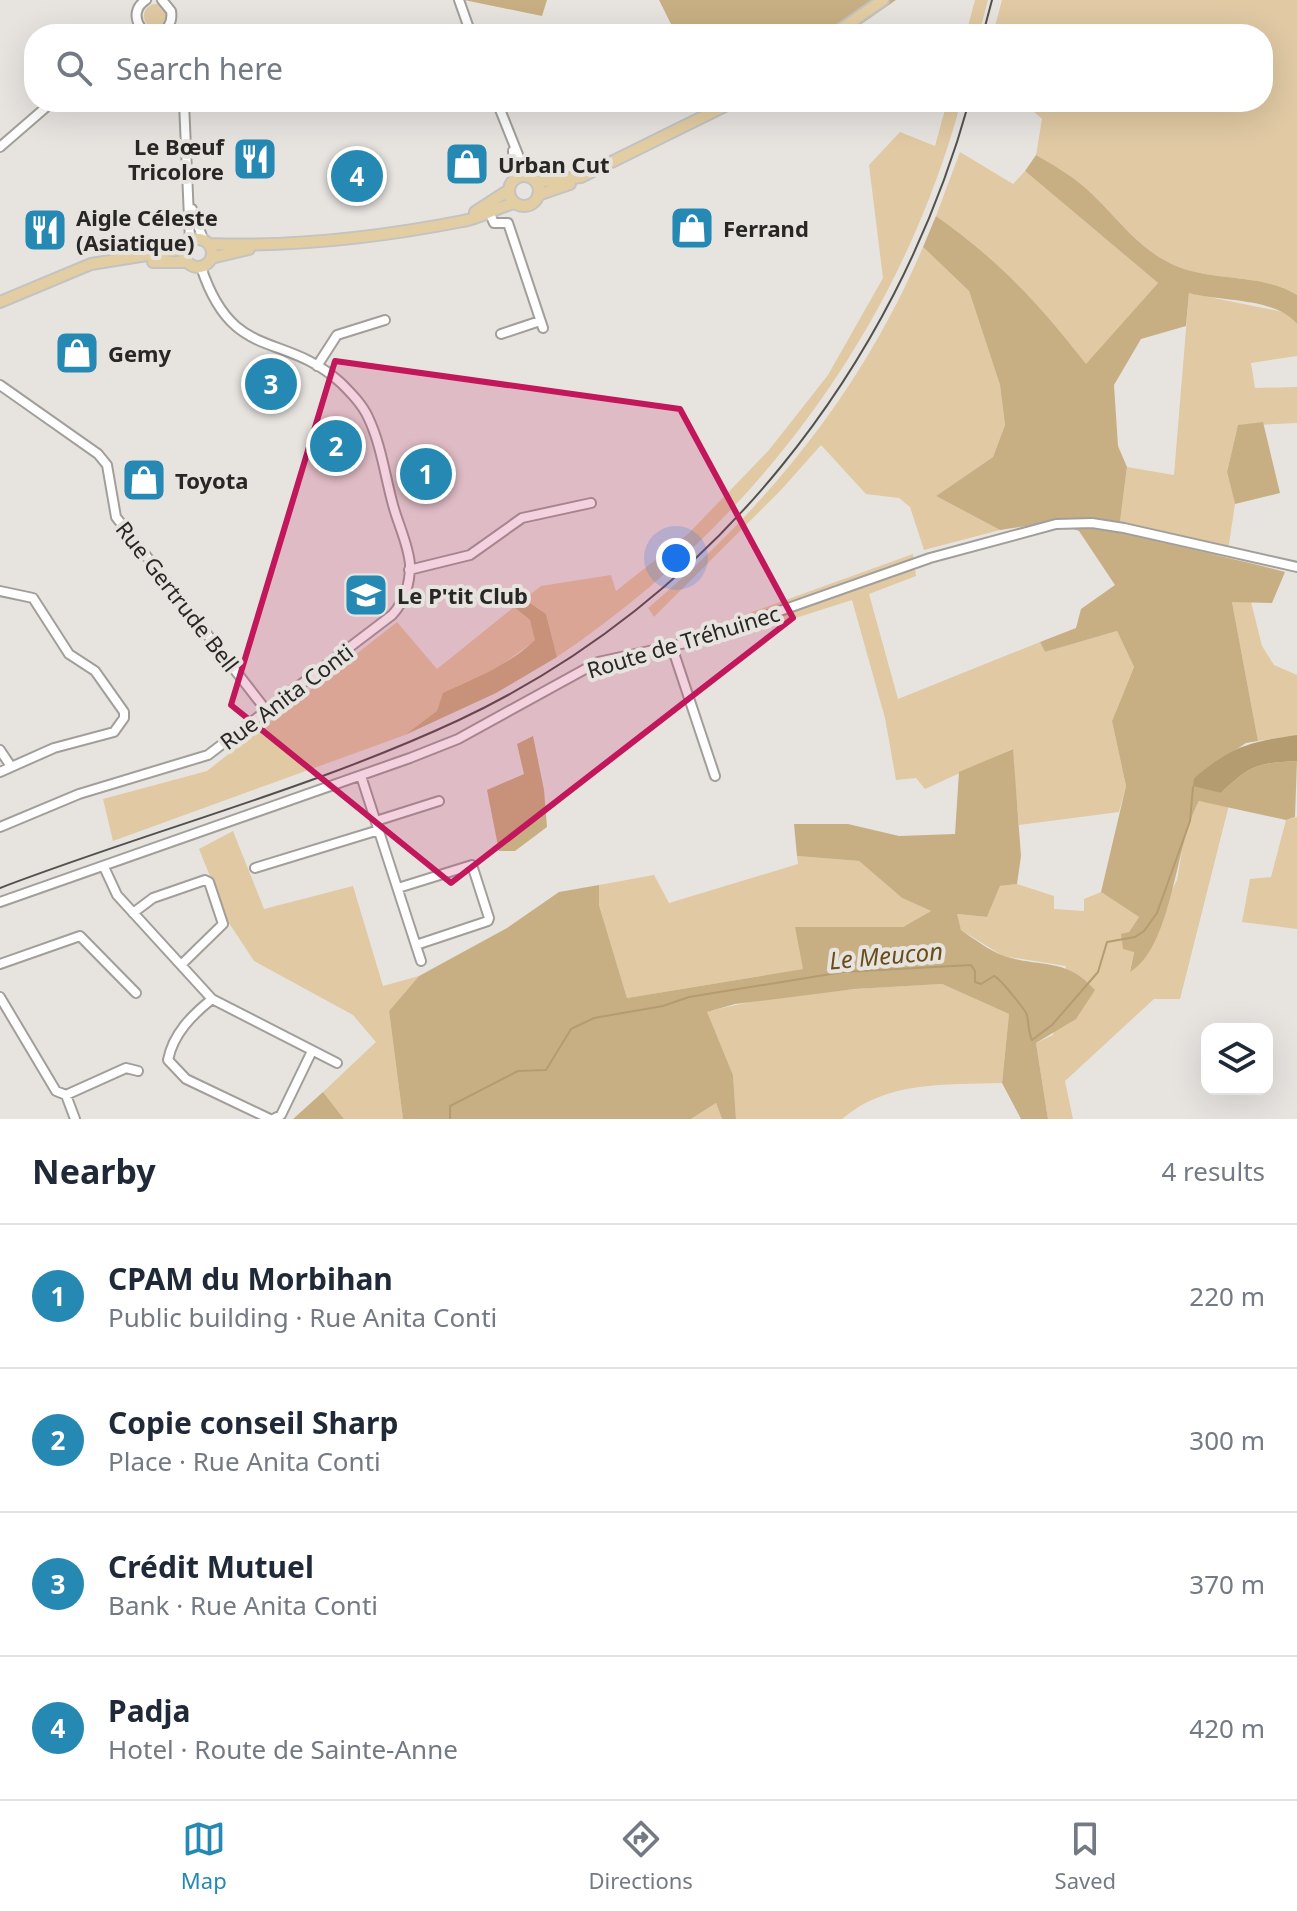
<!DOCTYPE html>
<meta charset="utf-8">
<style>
:root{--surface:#fff;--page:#f2f2f3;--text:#1f2937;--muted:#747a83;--line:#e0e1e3;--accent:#2589b3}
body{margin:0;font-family:"Noto Sans",sans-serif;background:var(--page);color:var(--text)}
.controls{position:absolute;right:24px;bottom:24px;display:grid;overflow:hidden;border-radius:16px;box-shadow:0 8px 32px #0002}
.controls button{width:72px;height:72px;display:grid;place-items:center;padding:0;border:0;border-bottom:2px solid var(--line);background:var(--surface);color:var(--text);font:40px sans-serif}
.you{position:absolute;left:676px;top:558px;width:28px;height:28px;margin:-20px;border:6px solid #fff;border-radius:50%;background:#1a73e8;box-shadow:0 0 0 12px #1a73e833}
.badge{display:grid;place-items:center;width:52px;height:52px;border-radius:50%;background:var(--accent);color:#fff;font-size:26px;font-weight:700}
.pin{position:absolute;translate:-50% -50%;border:4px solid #fff;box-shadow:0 2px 8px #0006}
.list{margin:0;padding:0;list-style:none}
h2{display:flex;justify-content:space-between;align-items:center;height:104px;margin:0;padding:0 32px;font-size:34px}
h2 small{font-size:26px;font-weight:400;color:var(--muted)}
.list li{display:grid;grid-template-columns:52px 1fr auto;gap:24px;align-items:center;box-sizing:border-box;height:144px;padding:0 32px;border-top:2px solid var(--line)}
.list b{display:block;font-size:30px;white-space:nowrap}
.list p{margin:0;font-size:26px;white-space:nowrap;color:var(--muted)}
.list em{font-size:26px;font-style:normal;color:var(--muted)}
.icon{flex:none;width:44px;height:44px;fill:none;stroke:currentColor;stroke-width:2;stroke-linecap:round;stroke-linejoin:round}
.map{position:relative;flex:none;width:1297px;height:1119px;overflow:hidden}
.search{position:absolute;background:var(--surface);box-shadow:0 8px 32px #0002;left:24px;right:24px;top:24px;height:88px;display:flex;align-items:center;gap:20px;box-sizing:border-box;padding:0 28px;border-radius:32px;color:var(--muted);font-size:30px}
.sheet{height:680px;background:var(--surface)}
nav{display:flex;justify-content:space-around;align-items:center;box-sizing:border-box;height:112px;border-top:2px solid var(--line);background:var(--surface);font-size:22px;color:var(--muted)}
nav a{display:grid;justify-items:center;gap:4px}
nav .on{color:var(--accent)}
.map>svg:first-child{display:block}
</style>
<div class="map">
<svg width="1297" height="1119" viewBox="0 0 1297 1119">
<rect width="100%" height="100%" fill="#e7e4e0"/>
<path fill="#e0c9a3" d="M975,0H988L979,34H966Z
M1002,0H1297V295C1258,271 1207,284 1166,261C1132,243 1111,209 1083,186C1069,174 1052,164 1036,155L1042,119L1023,102H1263V34H993Z
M144 16a12 12 0 1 1 24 0a12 12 0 1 1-24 0Z
M947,102H961C899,331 753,525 557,657L546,614L524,599L541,586L611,575L616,591L688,534L769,450L828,375L883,278L869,165L900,132L935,146Z
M960,152L1013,184L1025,171L1158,283L1086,365C1040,306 999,259 936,216Z
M923,247L969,291L1000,385L1005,425L993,457L936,496L1000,530L924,550L910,507L899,498L866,494L821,445L781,490L654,617L648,608C767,507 862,391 923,247Z
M1189,293L1288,313L1297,324V356L1251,363L1255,388L1297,387V423L1238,426L1227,472L1235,504L1227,557L1183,550L1119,530L1127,467L1174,475Z
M913,554L916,576L869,594L898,699L1040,642L1045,652L1117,631L1134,667L1112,721L1126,786L1119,812L1019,825L1012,749L925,789L916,778L896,780L885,718L852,600L724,641L719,624Z
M1232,602H1251L1262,646L1274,665L1297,675V735L1258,741Z
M514,607L530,620L536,640L405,735L113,841L103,799L207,771L397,622L437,669Z
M1199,801L1229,805L1180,999H1154L1065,1081L1073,1119H1048L1036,1043L1053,1035L1066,966L1003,956L961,930L956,914L987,917L1000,886L1017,884L1054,896V909L1084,911V899L1101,892L1139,917L1129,932L1134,951L1130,971L1177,880L1187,821Z
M1297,817V929L1242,922L1250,879L1271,877L1286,820Z
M233,831L264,909L353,886L383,986L419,976L389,1011L403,1119H344L323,1092L376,1042L353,1015L254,961L229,923L199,849Z
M797,856L859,861L902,898L931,911L903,927H796L804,969L627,998L599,905V885L654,875L669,903L798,864Z
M942,984L1009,1014L1002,1083C945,1085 888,1080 842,1119H736L733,1075L706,1012C782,992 864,988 942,984Z
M716,1103L722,1119H691Z"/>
<path fill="#c8af83" d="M464,0H547L542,16Z
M659,0H896L847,34H676Z
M1036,155C1052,164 1069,174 1083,186C1111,209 1132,243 1166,261C1207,284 1258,271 1297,295V324C1275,297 1221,302 1189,293L1186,326L1141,339L1114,385L1118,446L1127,467L1119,530C1174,547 1230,557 1285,572L1272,603L1232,602L1258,741L1246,743L1194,778L1221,793C1250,765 1257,763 1297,761L1295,817L1286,820L1199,801C1175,843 1173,946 1130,972L1134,952L1123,949L1121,934L1129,932L1139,917L1101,892L1126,786L1112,721L1134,667L1117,631L1045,652L1040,642L1076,628L1081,609L1115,585L1079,531L1053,522L1000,530L936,496L993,457L1005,425L1000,385L969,291L923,247L936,216C998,259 1040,305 1086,364L1158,283L1025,171Z
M1263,422L1280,493L1235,504L1227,472L1238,425Z
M524,599L546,614L557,657L496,693L405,735L437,711L443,693C476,678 509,665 535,640L530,620L514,607Z
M533,736L544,790L547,827L515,851H499L487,790L524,774L517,744Z
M1013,749L1021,856L1017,884L1000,886L987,917L957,914L961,930C974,939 990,951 1004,956C1042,968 1066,957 1095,990L1076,1019L1036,1043L1048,1119H1021L1002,1083L1009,1014L942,984L855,989L735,1004L707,1012L733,1075L736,1119H722L716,1103L691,1119H403L389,1011L419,976L507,928L559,892L599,885V905L627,998L803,969L795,927H903L931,911L902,898L859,861L797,856L794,824H848L899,836L955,834L959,772Z
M323,1092L344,1119H293Z"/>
<path fill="#b59c70" d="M1297,735V761C1257,763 1250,765 1221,793L1193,786L1194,778C1233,746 1248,742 1297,735Z"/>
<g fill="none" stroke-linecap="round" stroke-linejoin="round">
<path stroke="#b59c70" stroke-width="2" d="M450,1119V1106L518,1071L546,1070L571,1029L594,1018L663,1006L689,997L843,972L971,965L975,971V982L981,984L994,976C1000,978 1026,1011 1027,1015C1029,1024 1028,1032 1032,1040L1052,1025L1098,972L1107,942L1135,937L1144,931L1157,913L1190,821L1193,787"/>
<g stroke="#a29f9b" stroke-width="12">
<path id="minor" d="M146,0C135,7 134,18 141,28L155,34C167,32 173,23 171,11L162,0
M459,0L471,34
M184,102L190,241
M497,102L527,177
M0,147L52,102
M513,151L515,179
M192,209L203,239
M489,212L494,223H508L543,328
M501,334L540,321
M317,366L337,335L385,320
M0,385L98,454L107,465L116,517L266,710
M409,570L470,555L522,518L591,503
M0,591L33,598L69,654L95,671L124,712V718L114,732L54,748L0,772
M672,647L715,776
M0,750L10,765
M361,776L421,961
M376,821L439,801
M0,827L79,794L208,755L392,615C405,601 410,584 410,565C409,546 398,524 393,505C385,476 381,444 368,417C362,404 351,393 341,383C283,330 233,364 201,267
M104,867L117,895L212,999L337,1063
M255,868L379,830
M398,888L472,865L489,918L488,921L416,945
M0,902L410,758L458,739L598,662L695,641L930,558L1056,524L1092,523L1124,528L1297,567
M133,913L153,898L205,880L209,882L223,924L182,964
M0,964L80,936L136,993
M0,997L56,1091L66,1095L126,1068L138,1071
M212,999C192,1015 173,1034 168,1060L186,1079L270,1119
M66,1095L75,1119
M273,1119L281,1115L312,1051"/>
</g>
<g stroke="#c3c3c2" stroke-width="14">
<path id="major" d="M834,34L883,0
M509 191a15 15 0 1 1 30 0a15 15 0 1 1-30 0Z
M536,182L581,177L733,102
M538,195L570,184
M475,212L509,190
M184 253a14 14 0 1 1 28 0a14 14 0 1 1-28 0Z
M210,244C293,247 381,237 463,221C481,218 497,207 515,203
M211,258L249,249
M153,262H188
M0,302L91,264L184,249"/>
</g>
<use href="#minor" stroke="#fff" stroke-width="8"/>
<use href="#major" stroke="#e3cda3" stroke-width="10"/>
<path stroke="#52514e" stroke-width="2" d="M983,34L992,0
M0,888C152,830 311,789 459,720C712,601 895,369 969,102"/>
</g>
<path fill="#c2185b" fill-opacity="0.2" stroke="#c2185b" stroke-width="6" stroke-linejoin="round" d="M335,361L680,409L793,618L451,883L231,705Z"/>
<defs>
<g id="restaurant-square" transform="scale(2.3)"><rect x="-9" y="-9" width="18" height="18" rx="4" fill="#2589b3" stroke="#e7e4e0"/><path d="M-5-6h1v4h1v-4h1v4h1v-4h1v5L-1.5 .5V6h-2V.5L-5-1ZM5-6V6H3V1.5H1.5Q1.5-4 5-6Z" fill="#fff"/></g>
<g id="shop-square" transform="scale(2.3)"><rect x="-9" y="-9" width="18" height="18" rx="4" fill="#2589b3" stroke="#e7e4e0"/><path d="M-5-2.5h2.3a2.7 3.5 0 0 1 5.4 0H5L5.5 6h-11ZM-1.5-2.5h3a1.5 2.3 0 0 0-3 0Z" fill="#fff"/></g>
<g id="school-square" transform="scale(2.3)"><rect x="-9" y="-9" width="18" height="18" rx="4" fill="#2589b3" stroke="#e7e4e0"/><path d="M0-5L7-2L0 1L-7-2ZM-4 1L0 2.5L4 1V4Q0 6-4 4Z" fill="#fff"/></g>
</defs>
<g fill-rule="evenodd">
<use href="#restaurant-square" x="255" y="159"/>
<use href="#shop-square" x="467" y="164"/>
<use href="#shop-square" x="692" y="228"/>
<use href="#restaurant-square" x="45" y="230"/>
<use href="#shop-square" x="77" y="353"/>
<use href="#shop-square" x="144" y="480"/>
<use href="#school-square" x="366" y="595"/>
</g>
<g text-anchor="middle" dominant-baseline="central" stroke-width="8" stroke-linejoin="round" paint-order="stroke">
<g font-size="22" font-weight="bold" fill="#282725" stroke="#e7e4e0" text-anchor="start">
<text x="224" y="146" text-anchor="end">Le Bœuf<tspan x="224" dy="25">Tricolore</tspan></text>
<text x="498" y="164">Urban Cut</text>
<text x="76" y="217">Aigle Céleste<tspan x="76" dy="25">(Asiatique)</tspan></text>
<text x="723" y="228">Ferrand</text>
<text x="108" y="353">Gemy</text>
<text x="175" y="480">Toyota</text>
<text x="397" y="595">Le P'tit Club</text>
</g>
<g font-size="22" fill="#282725" stroke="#e7e4e0">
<text transform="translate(178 596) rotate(52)">Rue Gertrude Bell</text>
<text transform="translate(683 641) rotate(-17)">Route de Tréhuinec</text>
<text transform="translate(286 696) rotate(-37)">Rue Anita Conti</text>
</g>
<g font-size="24" font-style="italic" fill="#694e1a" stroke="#e7e4e0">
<text transform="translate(886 955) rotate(-5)">Le Meucon</text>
</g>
</g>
</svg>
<div class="controls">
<button><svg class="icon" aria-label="layers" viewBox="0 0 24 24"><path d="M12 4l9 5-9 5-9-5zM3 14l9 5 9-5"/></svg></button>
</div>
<div class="you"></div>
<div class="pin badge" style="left:426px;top:474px">1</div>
<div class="pin badge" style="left:336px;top:446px">2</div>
<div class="pin badge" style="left:271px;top:384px">3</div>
<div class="pin badge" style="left:357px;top:176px">4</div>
<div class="search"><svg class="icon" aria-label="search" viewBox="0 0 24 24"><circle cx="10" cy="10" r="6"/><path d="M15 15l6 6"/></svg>Search here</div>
</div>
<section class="sheet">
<h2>Nearby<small>4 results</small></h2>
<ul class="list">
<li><span class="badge">1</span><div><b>CPAM du Morbihan</b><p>Public building · Rue Anita Conti</p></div><em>220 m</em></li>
<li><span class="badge">2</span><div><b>Copie conseil Sharp</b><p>Place · Rue Anita Conti</p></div><em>300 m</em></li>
<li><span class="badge">3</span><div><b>Crédit Mutuel</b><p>Bank · Rue Anita Conti</p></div><em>370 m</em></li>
<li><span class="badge">4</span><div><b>Padja</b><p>Hotel · Route de Sainte-Anne</p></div><em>420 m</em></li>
</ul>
</section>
<nav>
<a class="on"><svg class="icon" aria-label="map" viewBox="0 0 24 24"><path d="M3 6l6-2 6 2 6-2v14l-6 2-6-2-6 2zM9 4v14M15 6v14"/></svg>Map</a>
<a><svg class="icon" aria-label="directions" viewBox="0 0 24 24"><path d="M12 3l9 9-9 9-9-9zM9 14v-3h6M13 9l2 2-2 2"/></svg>Directions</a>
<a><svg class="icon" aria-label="saved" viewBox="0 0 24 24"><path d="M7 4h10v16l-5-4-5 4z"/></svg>Saved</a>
</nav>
